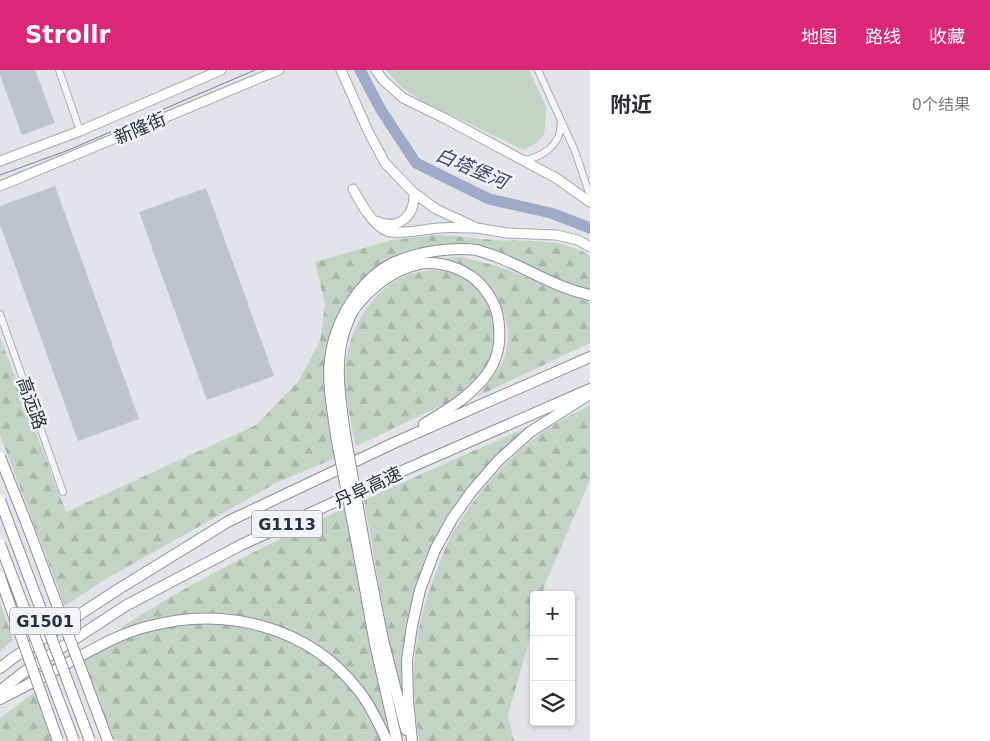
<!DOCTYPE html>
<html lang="zh">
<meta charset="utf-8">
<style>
:root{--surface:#fff;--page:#f7f7f7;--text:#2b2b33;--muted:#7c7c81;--line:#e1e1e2;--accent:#db2777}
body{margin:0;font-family:"DejaVu Sans","Noto Sans SC",sans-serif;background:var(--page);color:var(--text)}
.controls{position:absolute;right:15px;bottom:15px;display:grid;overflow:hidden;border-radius:5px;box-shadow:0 1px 4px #0004}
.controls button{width:45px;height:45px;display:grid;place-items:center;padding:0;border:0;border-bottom:1px solid var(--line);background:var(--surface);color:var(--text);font:25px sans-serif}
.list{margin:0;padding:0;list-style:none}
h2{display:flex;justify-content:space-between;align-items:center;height:65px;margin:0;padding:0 20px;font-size:21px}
h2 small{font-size:16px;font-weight:400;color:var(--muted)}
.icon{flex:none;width:28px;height:28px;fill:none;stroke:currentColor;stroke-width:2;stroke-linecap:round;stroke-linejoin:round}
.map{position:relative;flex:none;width:590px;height:671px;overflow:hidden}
header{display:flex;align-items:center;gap:30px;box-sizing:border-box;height:70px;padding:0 25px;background:var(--accent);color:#fff}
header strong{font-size:24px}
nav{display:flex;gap:28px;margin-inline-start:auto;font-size:18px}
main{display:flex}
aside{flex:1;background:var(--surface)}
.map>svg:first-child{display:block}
</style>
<header>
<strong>Strollr</strong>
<nav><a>地图</a><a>路线</a><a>收藏</a></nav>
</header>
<main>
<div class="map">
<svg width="590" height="671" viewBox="0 0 590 671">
<defs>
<pattern id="forest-firs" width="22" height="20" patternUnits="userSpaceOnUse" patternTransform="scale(1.25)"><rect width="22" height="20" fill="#c4d4c4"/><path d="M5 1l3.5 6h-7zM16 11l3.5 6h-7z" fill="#a9b6aa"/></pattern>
</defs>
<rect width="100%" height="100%" fill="#e3e4ea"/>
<path fill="#c4d4c4" d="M386,0H529L546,37V48L544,65L538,72L524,80L422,31L402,18Z"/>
<path fill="url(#forest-firs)" d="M435,165C455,165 476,169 496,170C528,172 562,167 590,186V222L563,213L497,184L424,180L344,240L338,387L278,412L104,510L65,536L0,365V267L66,442L256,355L298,312L320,271L325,235L315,192L392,170Z
M461,187C481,191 501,197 521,205C545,214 564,226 590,232V273L478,326L498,300L505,286L508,270V259L504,245L499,232L491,220L481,208L432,191L442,188Z
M432,200L446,201L461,206L473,214L483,223L495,247L497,275L489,295L465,322L451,331L356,376C351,353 346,330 345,307C345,268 366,225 402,207C411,203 422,201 432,200Z
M590,335V410L544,517L542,525H534V553L508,645L514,671H419C415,640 411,608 416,577C420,547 429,518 441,490C445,479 449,468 455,459C478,422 511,383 547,359C560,350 576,343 590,335Z
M547,348L519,368L436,474L403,600V627H400L388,567L364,430Z
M347,437L389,654L383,650L361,618L325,582L306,568L281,557L223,545L199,543L157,549L123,559L122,557C193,511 270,473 347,437Z
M0,532L13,570L0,581Z
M200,552L244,556L280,567L315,586L344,610L359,628L370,644L383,671H113L84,590C107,579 130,566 154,559C169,555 185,554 200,552Z
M34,623L52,671H0V648Z"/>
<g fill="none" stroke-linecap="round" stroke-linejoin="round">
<path stroke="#9faac9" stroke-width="11" d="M360,0L381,40L416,93L489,129L551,143L590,158"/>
</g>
<path fill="#c0c2cd" d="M0,0H35L55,53L22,65L0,5Z
M55,116L139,349L78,371L0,154V136Z
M206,118L274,306L207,330L139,142Z"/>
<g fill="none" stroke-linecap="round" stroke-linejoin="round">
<g stroke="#acadb8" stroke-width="8">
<path id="minor" d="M59,0L80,61
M538,0L575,81L590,126
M523,90C537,89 554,79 559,65C561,61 560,56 561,52
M0,244L63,422"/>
</g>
<g stroke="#a2a6b6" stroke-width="11">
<path id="major" d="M341,0L368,61L385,93L414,123L436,139L477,158L507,163L556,165L578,170L590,177
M376,0L383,10L403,28L446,49L556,108L590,132
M0,91L80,61L221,0
M0,116L279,0
M353,119C360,132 373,156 387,161C399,165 426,159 439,158C450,157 462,158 474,158
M376,151C398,161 415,147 414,123"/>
</g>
<g stroke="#8b8ea0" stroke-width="12">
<path id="highway" d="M345,364C341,333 335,300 342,270C344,261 350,245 355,238C370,218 394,199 419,194C438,190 462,198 476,210C489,222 498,238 499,256C501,276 497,292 484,308C468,328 445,341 424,354
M336,366C333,341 327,315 330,290C334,252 359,209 395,192C407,187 421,183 435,181C449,179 463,178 477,180C483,182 489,184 495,186C527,198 556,218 590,225
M366,483L383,570L406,660
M359,485L375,574L397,671
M0,598L13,588L117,520L229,451L396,372L590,287
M0,621L24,602L127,535L241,475L402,401L590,319
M0,629C26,616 52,602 77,588C99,576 122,563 146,557C224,535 309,556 359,621C371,636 379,654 387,671
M412,671L408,631L407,590L412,556L420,520L435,480L452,449L472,421L498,391L530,362L588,325"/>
</g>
<use href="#minor" stroke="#f5f6f9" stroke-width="6"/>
<use href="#major" stroke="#fff" stroke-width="9"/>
<use href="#highway" stroke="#fff" stroke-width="10"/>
<path stroke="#7d8093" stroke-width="1" d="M0,105L66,81L255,0"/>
<g stroke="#8b8ea0" stroke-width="12" stroke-linecap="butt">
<path id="highway-bridge" d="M345,364L366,483
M336,366L359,485
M0,387L26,452L108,671
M0,430L90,671
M0,474L74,671
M0,507L58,671"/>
</g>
<use href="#highway-bridge" stroke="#fff" stroke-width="10"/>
</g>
<g text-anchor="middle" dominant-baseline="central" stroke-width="5" stroke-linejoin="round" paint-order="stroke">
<g fill="#f2f3f8" stroke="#676979" stroke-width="1">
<rect x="252" y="440.5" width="70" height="27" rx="4"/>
<rect x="10" y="537.5" width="70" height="27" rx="4"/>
</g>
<g font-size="16" font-weight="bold" fill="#2b2e42">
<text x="287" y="454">G1113</text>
<text x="45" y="551">G1501</text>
</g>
<g font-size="18" fill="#2b2e42" stroke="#f2f3f8">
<text transform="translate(140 58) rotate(-23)">新隆街</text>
<text transform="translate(32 333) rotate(70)">高远路</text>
<text transform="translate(368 417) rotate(-25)">丹阜高速</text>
</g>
<g font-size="19" font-style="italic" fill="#374475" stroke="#f2f3f8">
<text transform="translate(472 98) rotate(23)">白塔堡河</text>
</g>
</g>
</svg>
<div class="controls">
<button>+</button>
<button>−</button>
<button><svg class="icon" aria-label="layers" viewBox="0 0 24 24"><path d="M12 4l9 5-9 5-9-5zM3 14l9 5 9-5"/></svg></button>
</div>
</div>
<aside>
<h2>附近<small>0个结果</small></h2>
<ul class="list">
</ul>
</aside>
</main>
